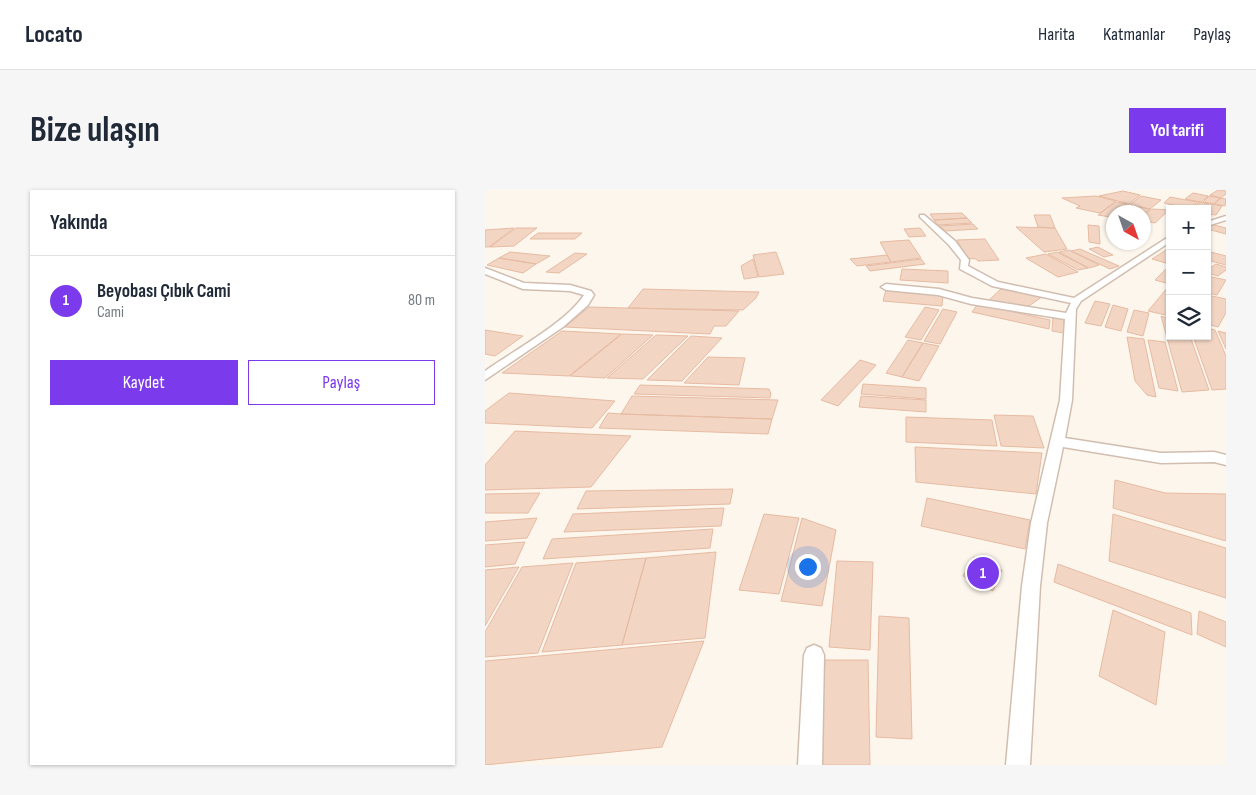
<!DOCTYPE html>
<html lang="tr">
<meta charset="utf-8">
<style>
:root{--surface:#fff;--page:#f6f6f7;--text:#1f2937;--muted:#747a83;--line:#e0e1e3;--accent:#7c3aed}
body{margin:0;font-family:"Sofia Sans Condensed",sans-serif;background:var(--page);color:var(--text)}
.controls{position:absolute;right:15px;top:15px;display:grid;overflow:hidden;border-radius:0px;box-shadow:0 1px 4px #0004}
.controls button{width:45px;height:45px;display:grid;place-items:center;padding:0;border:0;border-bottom:1px solid var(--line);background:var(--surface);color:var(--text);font:25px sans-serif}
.compass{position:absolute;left:621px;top:15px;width:45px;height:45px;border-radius:50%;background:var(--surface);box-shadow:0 1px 4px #0004;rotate:140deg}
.you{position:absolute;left:322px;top:376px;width:18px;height:18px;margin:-12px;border:4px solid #fff;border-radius:50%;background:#1a73e8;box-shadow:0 0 0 8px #1a73e833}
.badge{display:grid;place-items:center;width:32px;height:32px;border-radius:50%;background:var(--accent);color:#fff;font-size:16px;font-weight:700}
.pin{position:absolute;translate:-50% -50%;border:2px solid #fff;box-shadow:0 1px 5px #0006}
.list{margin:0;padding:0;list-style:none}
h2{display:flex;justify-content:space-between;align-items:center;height:65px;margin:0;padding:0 20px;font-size:21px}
h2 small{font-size:16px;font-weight:400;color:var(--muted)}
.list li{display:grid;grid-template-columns:32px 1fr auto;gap:15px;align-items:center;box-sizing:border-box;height:90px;padding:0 20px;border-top:1px solid var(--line)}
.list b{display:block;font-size:19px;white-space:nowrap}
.list p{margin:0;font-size:16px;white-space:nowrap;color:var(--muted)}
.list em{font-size:16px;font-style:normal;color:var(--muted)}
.actions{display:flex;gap:10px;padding:15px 20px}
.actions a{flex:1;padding:11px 0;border:1px solid var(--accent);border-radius:0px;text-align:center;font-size:18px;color:var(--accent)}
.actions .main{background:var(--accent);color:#fff}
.icon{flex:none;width:28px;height:28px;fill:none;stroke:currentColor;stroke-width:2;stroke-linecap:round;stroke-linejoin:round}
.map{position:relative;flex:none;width:741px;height:575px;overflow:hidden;border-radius:0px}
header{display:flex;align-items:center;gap:30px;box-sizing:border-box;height:70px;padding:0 25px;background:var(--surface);border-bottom:1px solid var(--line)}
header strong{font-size:24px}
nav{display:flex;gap:28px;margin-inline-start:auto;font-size:18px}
.intro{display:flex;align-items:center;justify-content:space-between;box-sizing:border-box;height:120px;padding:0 30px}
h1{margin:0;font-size:35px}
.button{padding:12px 22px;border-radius:0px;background:var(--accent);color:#fff;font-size:18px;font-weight:700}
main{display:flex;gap:30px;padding:0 30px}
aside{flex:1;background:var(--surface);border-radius:0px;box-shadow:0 1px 4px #0004}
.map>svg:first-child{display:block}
</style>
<header>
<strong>Locato</strong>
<nav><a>Harita</a><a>Katmanlar</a><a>Paylaş</a></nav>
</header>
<div class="intro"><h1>Bize ulaşın</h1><a class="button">Yol tarifi</a></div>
<main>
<aside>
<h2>Yakında<small></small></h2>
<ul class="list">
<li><span class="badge">1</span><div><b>Beyobası Çıbık Cami</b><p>Cami</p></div><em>80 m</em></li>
</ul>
<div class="actions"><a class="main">Kaydet</a><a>Paylaş</a></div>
</aside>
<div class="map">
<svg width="741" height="575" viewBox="0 0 741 575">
<rect width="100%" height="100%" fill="#fdf6ec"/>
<path fill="#f3d5c3" stroke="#e6bba3" d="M733,0L741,1V4L736,8L725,5Z
M638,1L655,5L644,14L614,6Z
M708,3L723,6L716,12L700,9Z
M611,6L631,11L615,23L591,18L595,16L577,8Z
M656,6L676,10L665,19L645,15Z
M724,6L735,8L729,14L718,12Z
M685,7L712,12L707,19L679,13Z
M736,8L741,9L740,16L729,14Z
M631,12L642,14L625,27L613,25Z
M714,12L724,14L721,19H708Z
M726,14L737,16L731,25L722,24V20Z
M643,15L665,19L658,24V22H633Z
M667,19L684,20L670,33L658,31V25Z
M477,23L482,28L449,30L445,24Z
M549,25H565L570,38L553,37Z
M482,28L487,33L453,35L449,30Z
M488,34L493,39L461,41L454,36Z
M603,35L614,36L615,54L604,52Z
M729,35L741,38V44L722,39V37Z
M531,37L570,38L582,59L559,62Z
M29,38L4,57H0V40Z
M31,38H52L29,56L5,57Z
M435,38L441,46L424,47L419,39Z
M53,43H97L90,49H45Z
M500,49L514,70L493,71L491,69L482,68L472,50Z
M424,50L436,68L406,72L395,52Z
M613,57L628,65L619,67L604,59Z
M595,59L634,76L625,79L586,61Z
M584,60L614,75L604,78L574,62Z
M681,60L685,61L684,74L667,69Z
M722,61L741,66V75L722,70Z
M25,62L65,66L51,74L14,68Z
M291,62L299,84L274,87L268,65Z
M572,62L603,78L593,80L563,64Z
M90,63L102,64L74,83L61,82Z
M561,64L593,82L573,87L541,68Z
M402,65L406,72L372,76L365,69Z
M14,68L51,74L38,83L2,75Z
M268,69L273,87L259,89L256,76Z
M436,69L440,74L385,81L381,76Z
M731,74L741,77V80L733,86L722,83V80Z
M684,76L685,94L670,90Z
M417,79L463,81V93L415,90Z
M722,86L741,90L732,105L722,103Z
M518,97L558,106L544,116L502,112Z
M683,97H685V126L663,121Z
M158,99L274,102L271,108L258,120L143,118Z
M401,100L458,104L457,116L398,111Z
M722,105L741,109V123L733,137L722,134Z
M610,111L625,114L616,136L600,133Z
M493,114L565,130L564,139L487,122Z
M628,115L643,119L636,141L620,137Z
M104,117L254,121L241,136H229L225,144L80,137Z
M440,117L454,120L436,150L420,147Z
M458,119L472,122L455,154L439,151Z
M649,120L664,123L658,146L642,142Z
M676,126L685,129V146H705L724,200L697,202Z
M568,127L579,129V143L567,141Z
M722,138L730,140L741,166V199L727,200L708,146H722Z
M0,140L38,146L10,166L0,164Z
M77,141L136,144L84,186L17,183Z
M733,141L741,143V159Z
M137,144L168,145L120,188L85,186Z
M171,145L203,146L158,189L122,188Z
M206,146L237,148L197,191L162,190Z
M642,147L659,149L671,207L662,205L650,191Z
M423,150L438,153L417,187L401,183Z
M663,150L680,152L693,201L674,198Z
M438,153L454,156L434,191L417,187Z
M223,167L260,168L254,195L199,193Z
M375,170L391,175L353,216L336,210Z
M378,194L441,198V209L376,204Z
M155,195L284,199L286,204L285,208L149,204Z
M24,203L130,211L107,238L0,233V221Z
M147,206L293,210L287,229L136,224Z
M376,206L441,210V222L374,217Z
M123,223L136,224L287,229L283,244L114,238Z
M509,225L548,226L559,258L516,256Z
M421,227L507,230L512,256L421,252Z
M30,241L146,246L106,297L0,300V275Z
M430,257L557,263L551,304L431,292Z
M630,290L680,303L741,304V351L628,318Z
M248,299L245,314L92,319L101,301Z
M55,303L43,323H0V304Z
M442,308L545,330L540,359L436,336Z
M239,318L236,336L79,342L88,324Z
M279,324L314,328L294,404L254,400Z
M628,324L741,358V408L624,371Z
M52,328L42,348L0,351V332Z
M317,328L351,340L337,416L296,411Z
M228,339L225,358L58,369L67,349Z
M40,352L30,374L0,377V355Z
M231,362L220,448L137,455L161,368Z
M489,367L517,380L508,401L478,386Z
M161,368L137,455L57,462L91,373Z
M352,371L388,372L385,460L344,457Z
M88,373L53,463L0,467V442L37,377Z
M573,374L706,423L707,445L569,392Z
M34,377L0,436V380Z
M628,420L680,442L671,515L614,486Z
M714,421L741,432V457L712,444Z
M394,426L424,428L427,549L391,547Z
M219,451L177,557L0,575V471Z
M340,470H383L385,575H335Z"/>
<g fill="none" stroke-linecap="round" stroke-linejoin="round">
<g stroke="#d1beb0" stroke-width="3">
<path id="minor" d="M435,25H439L470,51L484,70L483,76L513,92L589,108L685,46V52L596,111L591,119L587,210L580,248L676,263L729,262L741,265V275L729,272L676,273L578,257L562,333L555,396L545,575H521L537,396L546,333L575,210L580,129L486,114L453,105L401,100L396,97L401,94L454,99L487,108L581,123L586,113L507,96L475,79L476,70L464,55L435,27Z
M741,26V30L722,36V32Z
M0,78L39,93L85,95L106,101L109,105L103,115L78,137L0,190V181C28,161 81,133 99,105L85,101L38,99L0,84Z
M329,455L336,458L339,465L337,575H313L319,465L322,458Z"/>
</g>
<use href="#minor" fill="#fff" fill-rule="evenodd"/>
</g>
</svg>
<div class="controls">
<button>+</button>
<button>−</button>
<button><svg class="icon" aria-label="layers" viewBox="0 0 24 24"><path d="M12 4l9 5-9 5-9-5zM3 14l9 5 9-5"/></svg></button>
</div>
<svg class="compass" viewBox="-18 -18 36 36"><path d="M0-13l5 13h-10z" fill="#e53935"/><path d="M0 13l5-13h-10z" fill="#747a83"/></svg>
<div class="you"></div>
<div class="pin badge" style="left:498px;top:383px">1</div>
</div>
</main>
